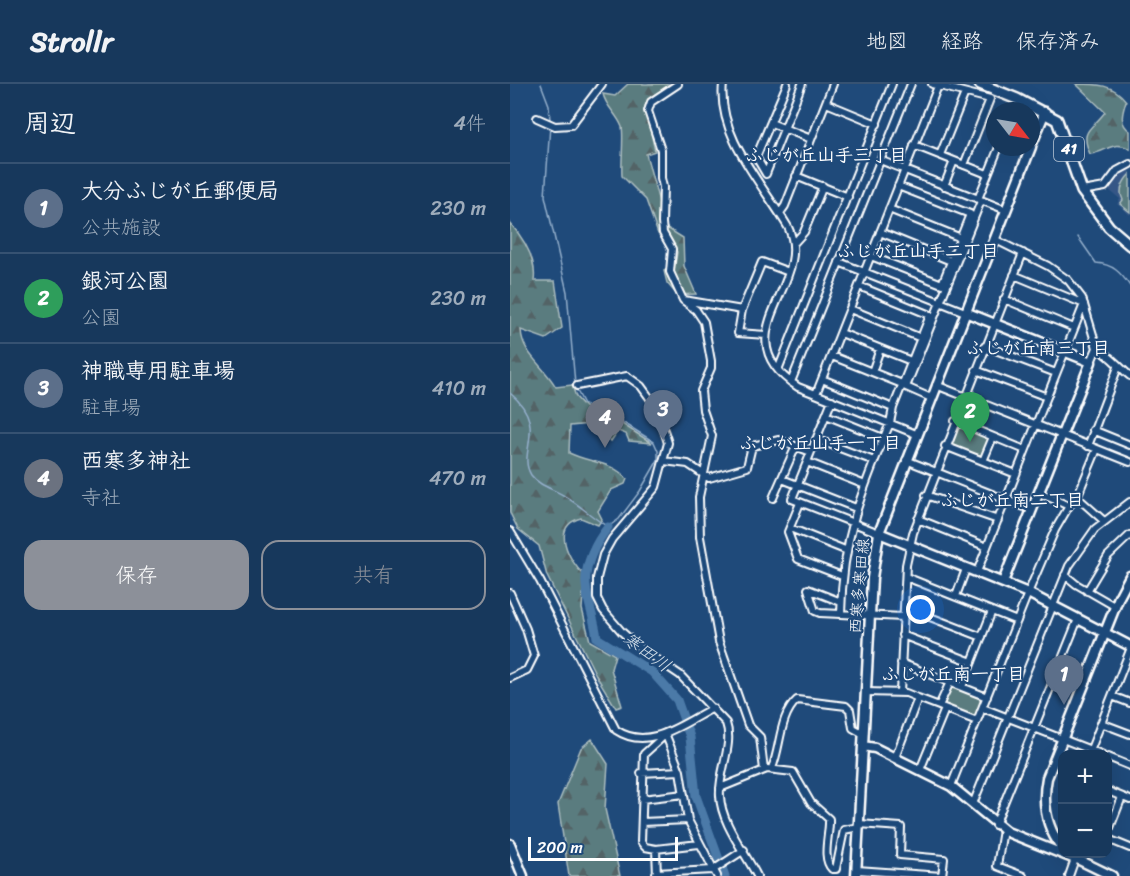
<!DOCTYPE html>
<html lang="ja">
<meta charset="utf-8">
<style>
:root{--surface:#17385c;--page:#203f62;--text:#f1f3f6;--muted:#9eacbb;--line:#365272;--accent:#8c9099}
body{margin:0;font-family:Sriracha,"Klee One",sans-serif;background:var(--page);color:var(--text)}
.controls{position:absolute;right:18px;bottom:18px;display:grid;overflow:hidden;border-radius:12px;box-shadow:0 6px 24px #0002}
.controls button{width:54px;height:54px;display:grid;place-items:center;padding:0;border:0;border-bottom:2px solid var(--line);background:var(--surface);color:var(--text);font:30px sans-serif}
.compass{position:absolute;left:476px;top:18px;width:54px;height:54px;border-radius:50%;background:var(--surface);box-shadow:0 6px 24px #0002;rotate:121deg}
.scale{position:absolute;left:18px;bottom:15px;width:150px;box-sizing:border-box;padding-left:6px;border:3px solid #fff;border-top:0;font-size:16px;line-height:21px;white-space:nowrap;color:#fff;-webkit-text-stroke:4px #1f4a7a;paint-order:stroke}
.you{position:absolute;left:411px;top:526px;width:21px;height:21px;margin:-15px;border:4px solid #fff;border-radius:50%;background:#1a73e8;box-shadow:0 0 0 9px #1a73e833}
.badge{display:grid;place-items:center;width:39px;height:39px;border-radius:50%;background:var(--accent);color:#fff;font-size:20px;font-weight:700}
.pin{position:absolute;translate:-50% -50px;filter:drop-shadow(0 2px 3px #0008)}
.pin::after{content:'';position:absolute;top:32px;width:21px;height:18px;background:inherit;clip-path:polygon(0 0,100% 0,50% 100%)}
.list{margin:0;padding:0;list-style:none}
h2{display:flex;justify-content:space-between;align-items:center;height:78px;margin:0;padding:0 24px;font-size:26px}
h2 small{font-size:20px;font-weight:400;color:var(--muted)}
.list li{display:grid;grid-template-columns:39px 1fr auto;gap:18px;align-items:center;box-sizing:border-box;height:90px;padding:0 24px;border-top:2px solid var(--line)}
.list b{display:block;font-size:22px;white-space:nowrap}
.list p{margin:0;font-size:20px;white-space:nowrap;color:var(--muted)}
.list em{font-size:20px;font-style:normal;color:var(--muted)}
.actions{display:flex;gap:12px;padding:18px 24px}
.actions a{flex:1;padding:14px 0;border:2px solid var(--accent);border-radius:18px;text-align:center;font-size:21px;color:var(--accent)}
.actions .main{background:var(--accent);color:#fff}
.map{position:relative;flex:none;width:620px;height:792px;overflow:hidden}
header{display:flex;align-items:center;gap:36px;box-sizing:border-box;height:84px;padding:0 30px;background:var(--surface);border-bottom:2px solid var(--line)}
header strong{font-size:28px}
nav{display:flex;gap:33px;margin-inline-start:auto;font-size:21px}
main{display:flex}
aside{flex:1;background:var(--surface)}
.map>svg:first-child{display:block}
</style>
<header>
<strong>Strollr</strong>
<nav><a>地図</a><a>経路</a><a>保存済み</a></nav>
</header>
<main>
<aside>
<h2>周辺<small>4件</small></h2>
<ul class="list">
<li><span class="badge" style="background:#5c6f8a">1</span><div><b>大分ふじが丘郵便局</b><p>公共施設</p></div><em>230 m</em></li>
<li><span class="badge" style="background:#2e9e5b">2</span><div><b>銀河公園</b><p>公園</p></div><em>230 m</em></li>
<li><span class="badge" style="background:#5c6f8a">3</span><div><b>神職専用駐車場</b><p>駐車場</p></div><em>410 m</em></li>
<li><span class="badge" style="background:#6b7280">4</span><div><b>西寒多神社</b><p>寺社</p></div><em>470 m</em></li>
</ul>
<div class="actions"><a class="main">保存</a><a>共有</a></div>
</aside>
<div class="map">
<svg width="620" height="792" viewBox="0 0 620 792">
<defs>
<pattern id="forest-firs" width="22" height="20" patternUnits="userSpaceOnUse" patternTransform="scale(1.5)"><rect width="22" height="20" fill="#5a7b7f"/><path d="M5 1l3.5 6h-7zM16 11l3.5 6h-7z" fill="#536466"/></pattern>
</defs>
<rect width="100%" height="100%" fill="#1f4a7a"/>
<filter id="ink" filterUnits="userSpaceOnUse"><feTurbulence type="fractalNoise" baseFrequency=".0167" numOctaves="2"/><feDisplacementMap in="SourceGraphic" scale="12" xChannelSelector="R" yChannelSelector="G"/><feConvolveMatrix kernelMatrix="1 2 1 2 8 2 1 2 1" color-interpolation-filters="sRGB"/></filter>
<g filter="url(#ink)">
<path fill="#345786" d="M620,83V131L607,120L610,115L599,106L611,89Z"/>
<path fill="url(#forest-firs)" stroke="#acbdbf" stroke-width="1.5" d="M118,0H161L142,12L135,22L145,67L136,70L149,118V139L173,154L174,182L186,210L167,211L157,199L154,187L165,181L167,168L161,156L148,150L136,116L112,92C111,80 114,52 112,43C107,30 96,23 93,10L105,12Z
M566,0C586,0 604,0 616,17C613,27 608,39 620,47V65C603,55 596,69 580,70C569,45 582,46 595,28Z
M0,139C14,155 27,175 24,197H45L52,244L36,255L11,246C12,270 34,282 46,303L62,301L66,313L75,323L104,335L142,359L119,357L116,350L108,347L101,357L97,353V345L81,340L60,342L59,369C79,379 102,377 117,395L115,400L101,406L88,427L92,435L88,441L71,434C40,442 59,477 74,491L72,525L80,557L105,571L101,585L112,622L106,624L87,593L37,492L29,462L8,445L0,429Z
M82,655L98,680L95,725L110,792H59L48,720L71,664Z"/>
<path fill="#5a7b7f" stroke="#acbdbf" stroke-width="1.5" d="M620,90V128L610,120L613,116C608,107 613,97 620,90Z
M448,340L480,354L472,374L440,362Z
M441,601L472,613L466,632L464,634L433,621Z"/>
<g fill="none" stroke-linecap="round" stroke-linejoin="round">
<path stroke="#94afcb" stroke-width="1.5" d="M31,0L39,21L40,37
M40,41L35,112L57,208L65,300
M568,153L586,179C603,180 611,189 620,202
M0,309C40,343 6,367 21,391C30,403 45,405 56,413C71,422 83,434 98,443L109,435L130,407L148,376V367L144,358L106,334L74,320L66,305"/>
<path stroke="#4c7aa8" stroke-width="9" d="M98,443C86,458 74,481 76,501C77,518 85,536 87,554L142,588L167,616L180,653L186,712L215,792"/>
<g stroke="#fff" stroke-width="10">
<path id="street" d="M168,0L141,18L138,27L151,66V94L153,103L152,139L153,149L162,165L160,188L173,216L186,226L194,238L201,277V284L191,307L193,326L202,352L189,413L190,453L209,558L238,641L250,653L254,686
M213,0C207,52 252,99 278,143C306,199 209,252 288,303L406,350
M422,0L480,15L454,81
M316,19L367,40
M503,27L504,23L515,27
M27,34L45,42L61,41L92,0
M261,39L301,55
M404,61L477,90
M430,71L455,9
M370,76L496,126
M256,90L246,73L277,0
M256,90L292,0
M286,92L338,113
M434,102L444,77
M572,107L595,103L607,87L620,80
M468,115L489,63
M379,125L451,154
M270,129L275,122L323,0
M370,148L441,177
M484,155L538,182L558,196L572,214L587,264L581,278
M284,159L294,148L313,102
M361,172L432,200L460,130L388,102
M329,178L455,228
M494,215L564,244
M174,216L232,226
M340,225L411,254
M331,249L401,277
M256,251L228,249L232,226L252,178L279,188
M475,262L546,289
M587,264C601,272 608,282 620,292
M322,272L392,300
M268,286L382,0
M466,286L537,313
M362,288L370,265
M312,295L383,324L420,231L349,202
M281,298L401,0
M426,301L620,378
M67,302L117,292L131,302L147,324L158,359L146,403L102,455L93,471L87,494V514L93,526L112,548L130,564L170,591L216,639C224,661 208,689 210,712C211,739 235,768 247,792
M306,310L428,2
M421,314L396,303L471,117
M322,316L282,415L369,449
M316,331L373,354
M445,337L515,366
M583,346L620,361
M306,355L364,377
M435,362L506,390
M578,362L608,283
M396,376L522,426
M154,377L178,380L199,394L237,383L242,362L269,356L301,368
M473,377L483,353
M297,378L355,401
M272,395L346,424
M529,409L559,422L567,413L587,365
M416,411L488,436
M567,413L594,437
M263,414L286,362
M290,419L278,448L288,475L332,492
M408,435L477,463
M280,444L335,466
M0,447L30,497L106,646C139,668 173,639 203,624
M467,488L574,220L504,191
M555,491L566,500L606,523
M396,493L507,537
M577,507L598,472L620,451
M0,509L16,545L24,572L17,586L0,594
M446,512L456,485
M331,518L298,505L305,527L310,529L393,533
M394,523L472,553
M331,530C332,454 351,408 380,339L383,324
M392,551L462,578
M391,579L477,613
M440,598L429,622L467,637
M452,603L482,527
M356,608L396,609L408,614L385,674
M390,609L396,481L403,449L513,169
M602,612L620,619
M408,614L429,622
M473,624L591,670
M591,639L620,650
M155,649L170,687L178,736L207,792
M579,670L620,566
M598,673L620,682
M262,684C271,663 269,632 287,616L336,622L340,626L343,644L354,650
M410,686L435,625
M131,689L170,687
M441,702L518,509L545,446L559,422
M210,704L257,685L283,688L301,719L319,735C320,750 311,774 322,785H326L334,746L349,743
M598,707L620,716
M132,715L174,710
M463,720L559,482L585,445L620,418
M132,738L178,736
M349,740L391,743L390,771L434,775L432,792
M485,741L568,535
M493,746L487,782L513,792
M598,749L612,713
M598,755L620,764
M146,765L189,760
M347,786L432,792
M146,789L203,786L234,766
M147,792L146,765L135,763L131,758L134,670L155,651
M559,792L565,775"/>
</g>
<g stroke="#fff" stroke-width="13">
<path id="secondary" d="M521,62L535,28
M455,228L581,278L493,498
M369,449L518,509L620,562
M353,662L365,664L441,702L497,748L565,775
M0,760L13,792
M552,764C536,743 532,719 537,694L609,513L620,492
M561,772L602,792
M346,792L362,494L369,449L521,63"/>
</g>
<g stroke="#fff" stroke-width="14">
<path id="primary" d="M470,0L507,15L547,36L572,107L599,143L620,161"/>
</g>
<use href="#street" stroke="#1f4a7a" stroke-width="6"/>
<use href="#secondary" stroke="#1f4a7a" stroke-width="8"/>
<use href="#primary" stroke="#1f4a7a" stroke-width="9"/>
</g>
</g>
<g text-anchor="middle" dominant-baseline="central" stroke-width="4.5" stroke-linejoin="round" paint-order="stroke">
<rect fill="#1f4a7a" stroke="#bcc9d7" stroke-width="1.5" x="544" y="53" width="30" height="24" rx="4.5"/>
<g font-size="15" font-weight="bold" fill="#fff">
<text x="559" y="65">41</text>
</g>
<g font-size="16" fill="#fff" stroke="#1f4a7a">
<text transform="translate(349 502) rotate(-85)">西寒多寒田線</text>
</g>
<g font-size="18" font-weight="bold" fill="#fff" stroke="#1f4a7a">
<text x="316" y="71">ふじが丘山手三丁目</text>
<text x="408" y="167">ふじが丘山手二丁目</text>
<text x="528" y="264">ふじが丘南三丁目</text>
<text x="310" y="359">ふじが丘山手一丁目</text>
<text x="502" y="416">ふじが丘南二丁目</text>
<text x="443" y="590">ふじが丘南一丁目</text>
</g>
<g font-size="18" font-style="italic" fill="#d2dee9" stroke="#1f4a7a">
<text transform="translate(137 568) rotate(36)">寒田川</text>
</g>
</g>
</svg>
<div class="controls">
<button>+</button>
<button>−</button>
</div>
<svg class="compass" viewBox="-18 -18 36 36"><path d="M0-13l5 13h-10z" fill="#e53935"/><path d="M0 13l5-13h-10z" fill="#9eacbb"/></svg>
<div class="scale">200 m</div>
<div class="you"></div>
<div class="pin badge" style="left:554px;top:621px;background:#5c6f8a">1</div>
<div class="pin badge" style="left:460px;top:358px;background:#2e9e5b">2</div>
<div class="pin badge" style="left:153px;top:356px;background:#5c6f8a">3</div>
<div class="pin badge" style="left:95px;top:364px;background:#6b7280">4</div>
</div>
</main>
